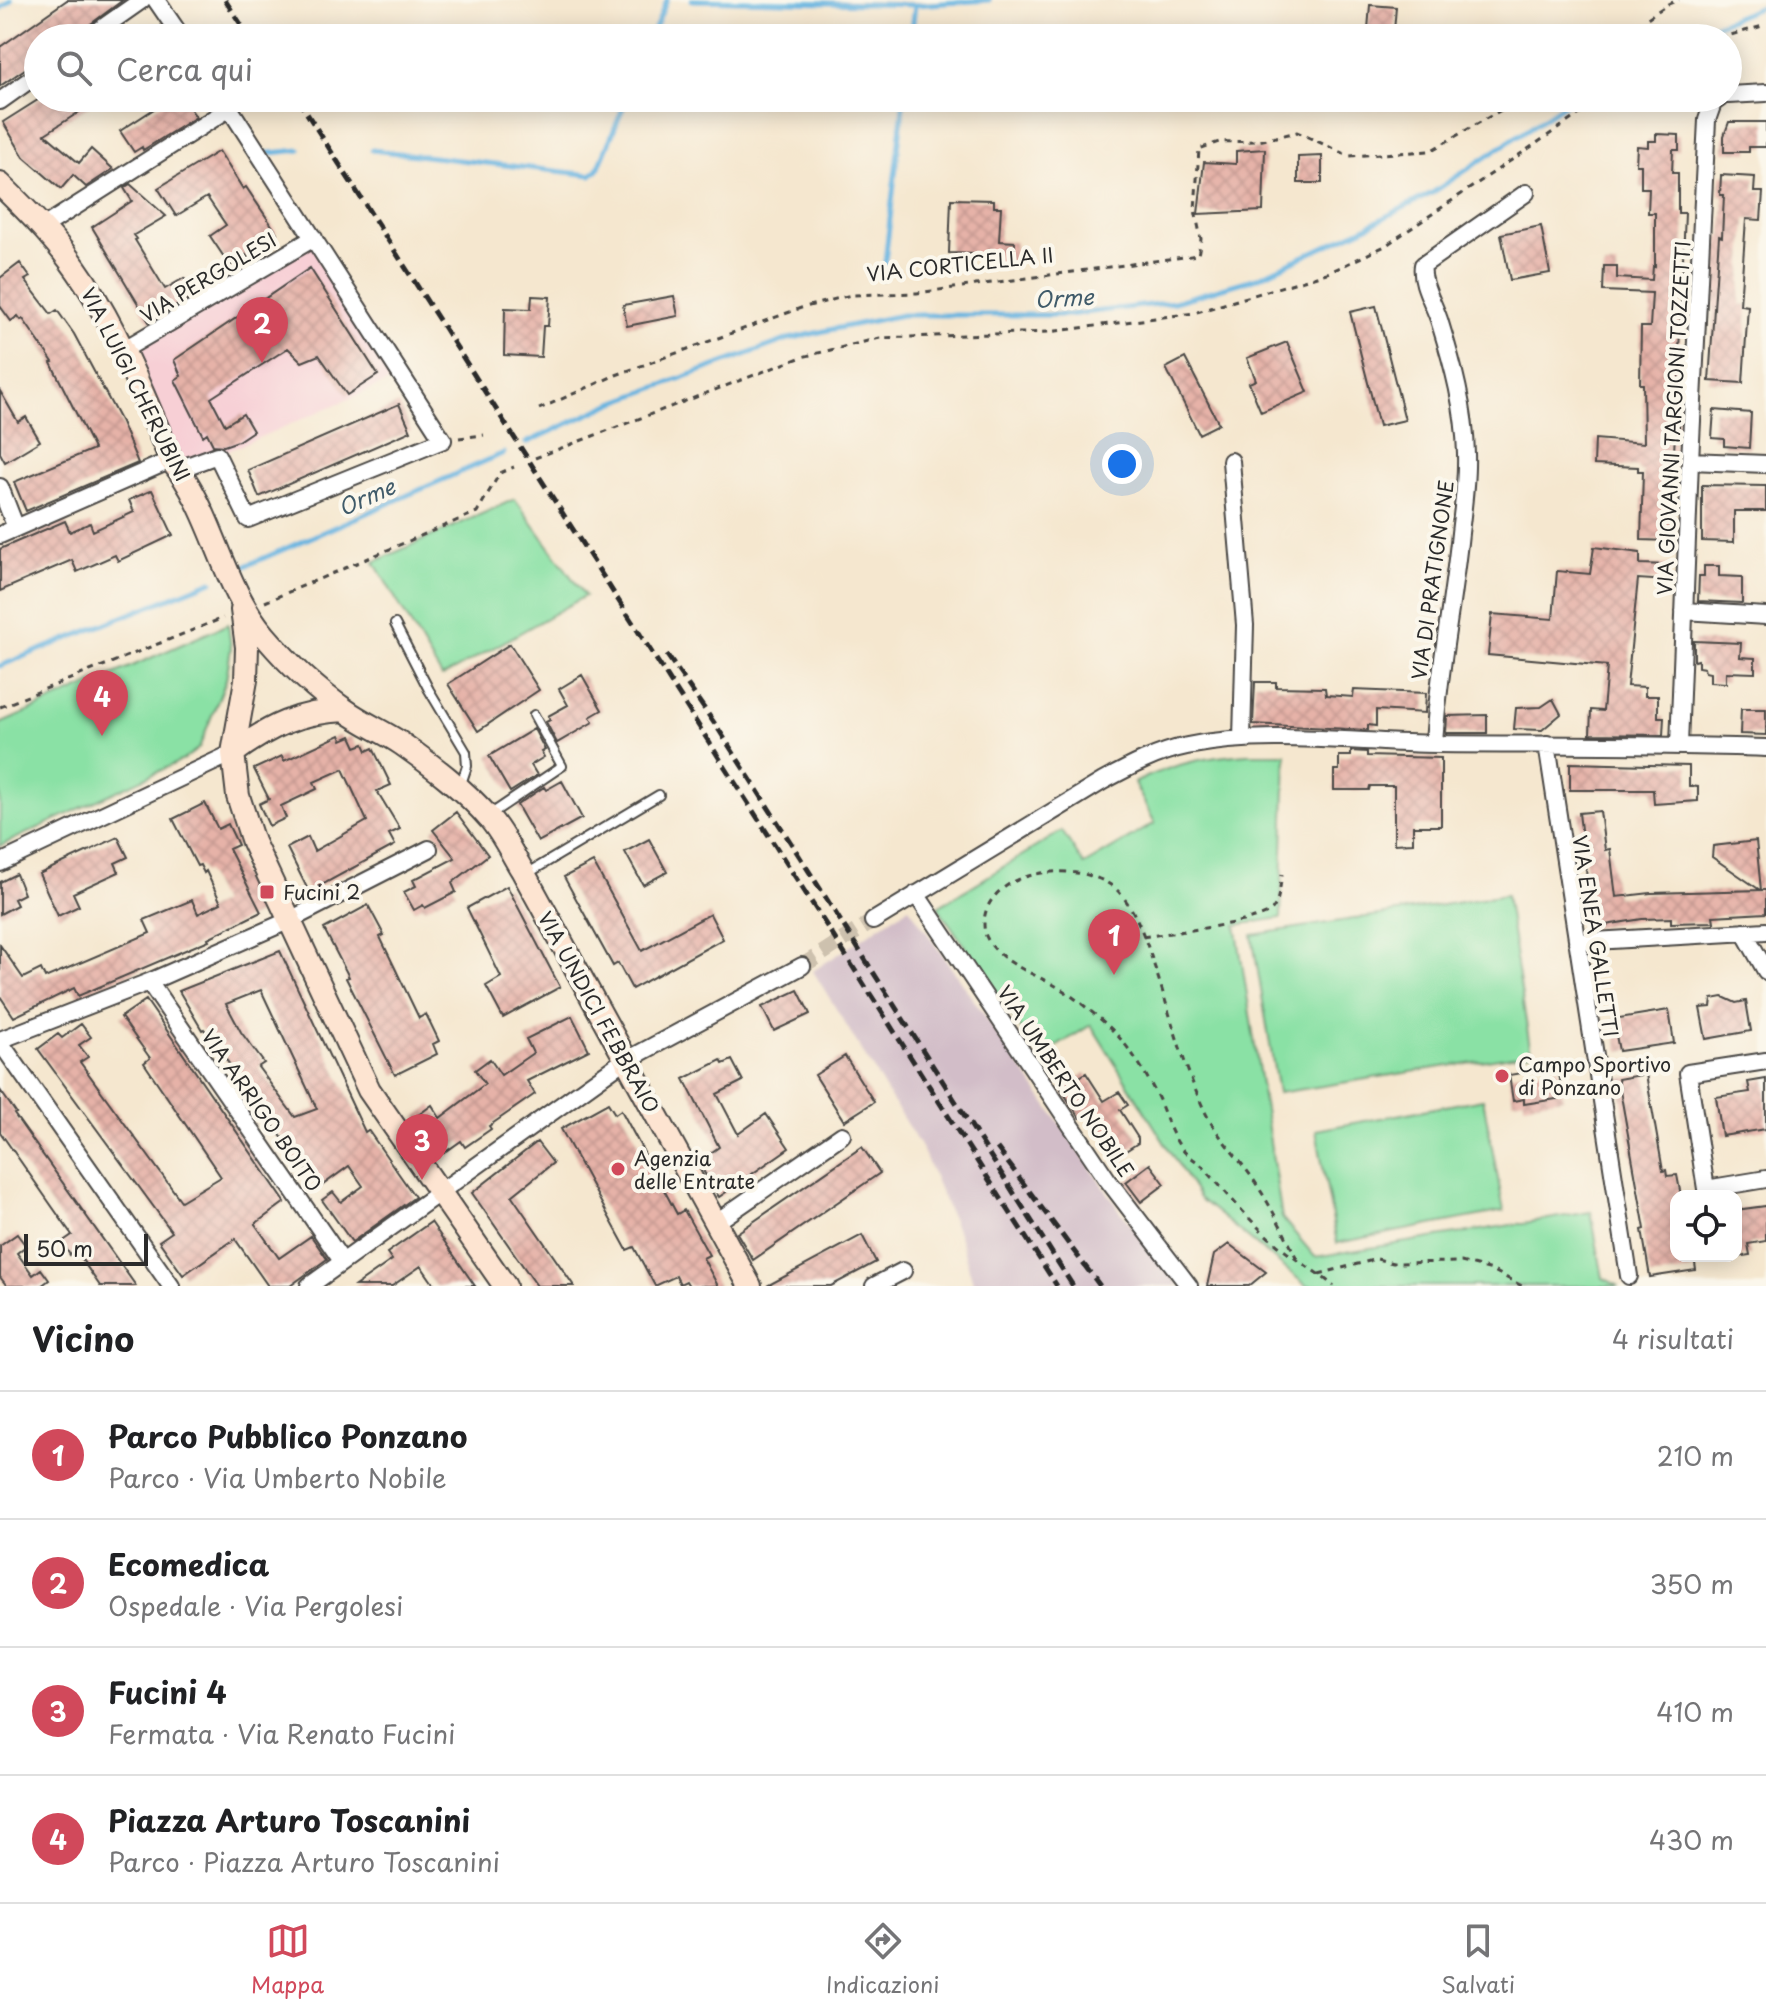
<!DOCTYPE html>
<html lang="it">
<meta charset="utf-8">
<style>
:root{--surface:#fff;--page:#f2f2f2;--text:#202124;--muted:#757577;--line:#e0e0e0;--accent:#d1495b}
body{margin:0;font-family:"Playpen Sans",sans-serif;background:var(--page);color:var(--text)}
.controls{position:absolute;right:24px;bottom:24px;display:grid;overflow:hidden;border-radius:16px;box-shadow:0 4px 20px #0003}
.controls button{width:72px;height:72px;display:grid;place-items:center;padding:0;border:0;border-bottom:2px solid var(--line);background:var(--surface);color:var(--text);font:40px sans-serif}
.scale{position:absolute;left:24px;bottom:20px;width:124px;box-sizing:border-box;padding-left:8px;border:4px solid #2b2b2b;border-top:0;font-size:22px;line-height:28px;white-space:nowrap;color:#2b2b2b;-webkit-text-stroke:6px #fbf7ec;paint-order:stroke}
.you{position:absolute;left:1122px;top:464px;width:28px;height:28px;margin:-20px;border:6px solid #fff;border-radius:50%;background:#1a73e8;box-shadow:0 0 0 12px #1a73e833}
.badge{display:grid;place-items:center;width:52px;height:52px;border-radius:50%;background:var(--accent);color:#fff;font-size:26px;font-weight:700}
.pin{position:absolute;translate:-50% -66px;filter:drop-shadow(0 2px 4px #0008)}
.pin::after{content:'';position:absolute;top:42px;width:28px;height:24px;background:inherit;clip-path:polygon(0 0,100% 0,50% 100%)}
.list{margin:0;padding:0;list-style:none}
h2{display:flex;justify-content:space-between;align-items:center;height:104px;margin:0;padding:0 32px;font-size:34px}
h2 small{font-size:26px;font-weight:400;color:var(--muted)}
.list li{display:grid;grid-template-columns:52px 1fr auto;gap:24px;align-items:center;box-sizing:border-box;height:128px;padding:0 32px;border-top:2px solid var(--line)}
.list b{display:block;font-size:30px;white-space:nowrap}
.list p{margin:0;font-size:26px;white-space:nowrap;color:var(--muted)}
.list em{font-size:26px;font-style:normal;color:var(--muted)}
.icon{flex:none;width:44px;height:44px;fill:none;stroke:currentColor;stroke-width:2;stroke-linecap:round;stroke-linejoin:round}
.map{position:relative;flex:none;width:1766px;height:1286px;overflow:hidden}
.search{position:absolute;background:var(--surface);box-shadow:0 4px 20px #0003;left:24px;right:24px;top:24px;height:88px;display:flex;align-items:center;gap:20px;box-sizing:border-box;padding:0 28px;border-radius:44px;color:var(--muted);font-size:30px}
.sheet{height:616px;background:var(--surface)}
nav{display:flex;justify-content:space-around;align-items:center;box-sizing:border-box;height:112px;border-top:2px solid var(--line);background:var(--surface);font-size:22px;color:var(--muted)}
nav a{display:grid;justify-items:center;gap:4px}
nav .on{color:var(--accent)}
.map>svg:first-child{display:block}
</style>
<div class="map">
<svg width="1766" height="1286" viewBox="0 0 1766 1286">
<defs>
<pattern id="building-cross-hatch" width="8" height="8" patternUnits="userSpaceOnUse" patternTransform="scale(2)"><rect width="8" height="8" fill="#e6b2a8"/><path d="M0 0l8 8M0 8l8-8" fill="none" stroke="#c59991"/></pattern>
</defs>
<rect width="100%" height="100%" fill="#fbf7ec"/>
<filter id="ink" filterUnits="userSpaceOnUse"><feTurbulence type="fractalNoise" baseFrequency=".0125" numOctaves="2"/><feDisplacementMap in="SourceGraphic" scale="16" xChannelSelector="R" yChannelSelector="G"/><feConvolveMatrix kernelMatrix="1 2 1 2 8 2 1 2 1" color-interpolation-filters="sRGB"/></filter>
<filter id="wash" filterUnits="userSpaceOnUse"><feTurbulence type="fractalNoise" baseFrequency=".006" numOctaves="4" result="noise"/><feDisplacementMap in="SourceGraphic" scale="32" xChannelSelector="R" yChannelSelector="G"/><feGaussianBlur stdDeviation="1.8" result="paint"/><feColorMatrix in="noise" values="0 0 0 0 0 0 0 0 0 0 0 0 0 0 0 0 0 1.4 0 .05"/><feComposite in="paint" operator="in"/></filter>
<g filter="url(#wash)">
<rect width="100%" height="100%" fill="#f5e7cf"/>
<path fill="#f7cfd5" d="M314,238L402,376L230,450L179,469L123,350Z"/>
<path fill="#d2bdc8" d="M909,907L1124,1216L1179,1286H974L959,1235L923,1151L813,971Z"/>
<path fill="#8ae1a5" stroke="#5a8668" stroke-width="2" d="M515,499L585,596L442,677L374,562Z
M228,624L231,648L226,680L199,748L183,760L0,846V724Z
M1247,754H1286L1281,918L1236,925L1282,1218L1315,1257L1591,1212L1603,1278L1619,1286H1307L1199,1198L1091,1025L1040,1057L938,907L1062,831L1084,865L1155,823L1134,783C1172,764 1204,757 1247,754Z
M1506,895L1531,1053L1278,1093L1252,935Z
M1483,1099L1504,1211L1337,1243L1316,1130Z"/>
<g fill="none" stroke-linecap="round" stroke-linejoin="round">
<path stroke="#67b4e0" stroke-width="5" d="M692,0L915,5L989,0
M0,9L11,0
M651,38L667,0
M911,38L915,5
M1683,38L1766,5
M372,150L591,175L598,169L627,98
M261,154L300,150
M883,279L904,98
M526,443L613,403L789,339L829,330L902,315H1068L1174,302L1257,278L1362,229L1432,193L1574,98
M241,568L504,453
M0,666L212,581"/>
</g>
<g id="blocks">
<path fill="url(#building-cross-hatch)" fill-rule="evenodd" d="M67,0H123L72,38H38V60L0,86V47Z
M1370,5L1396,7L1394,31L1368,29Z
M41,98H101L45,134L79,163L91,149L113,169L86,187L73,175L61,189L24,157L3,122Z
M171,98H183L196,117L143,150L142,147L134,152L120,131Z
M1729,122H1766V147H1749V152H1724V136Z
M1656,134L1679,135V150H1673L1672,173H1678V213H1685L1679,352V432H1675L1670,541L1641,540L1643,471H1638V467L1594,465L1595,439L1644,443L1643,384H1640L1641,327H1650L1652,293L1603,291L1604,266H1617V278L1652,280L1653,266L1655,267V213H1648L1649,188H1641V165H1636L1637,146L1648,147V141H1656Z
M1265,149L1263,211L1198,214L1204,162L1236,164V151Z
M219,151L243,189L246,187L277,233L266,241L271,250L251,262L246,255L230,266L210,236L226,225L207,197L176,216L158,188Z
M1322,156V183H1298V157Z
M1721,175L1755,177L1754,192H1763L1761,220L1746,219L1740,305L1748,306L1743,383L1709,381L1719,236L1722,237L1724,195H1720Z
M130,184L166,216L134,235L137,239L135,240L165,289L184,278L195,295L149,322L92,227L132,201L124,188Z
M951,199L994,200V207H1001L999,241L1015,242L1014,263L997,262V255L949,253Z
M1541,226L1550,273L1510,280L1501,234Z
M20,263L30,277L25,280L51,314L57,310L74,334L121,422L138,463L26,511L14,482L94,449L51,363L53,362L23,319L21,320L18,316L11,321L0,306V278Z
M310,268L378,375L347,395L319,355L302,362L288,348L211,398L225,425L243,414L253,431L238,441L224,446L213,445L207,433L203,436L175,380L181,376L174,360Z
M532,296L550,297L548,326H543L541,357L504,355L505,308L531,309Z
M674,296L678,316L627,326L623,305Z
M1376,306L1405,420L1379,426L1350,312Z
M1287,342L1308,392L1261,412L1249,383L1256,380L1247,358Z
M1185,358L1219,424L1199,434L1166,368Z
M0,391L18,422L26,417L40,441L5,462L0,453Z
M399,404L411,431L259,497L248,470Z
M1714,410L1751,413L1749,448L1724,446V439L1712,438Z
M1702,485L1766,486V511H1734V542L1702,541Z
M152,490L173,535L118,561L115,555L77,572L72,560L0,591V549L65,521L70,532L90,523L93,531L134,512L129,500Z
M1594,547L1640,553V564L1669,565L1668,581L1638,579L1627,686L1645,687V696H1658V717H1664L1663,735L1590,734L1591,710L1603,711L1607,666L1488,655L1492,614L1553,619L1557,571L1590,574Z
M1704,566H1719V576L1742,577V603L1698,601L1699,576H1704Z
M1694,641L1741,643L1740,657L1755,658V673L1726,672V683L1710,682V673L1705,672L1704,668L1698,667V660L1694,661Z
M510,644L539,690L478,731L448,684Z
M582,675L602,710L590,717L593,722L557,743L546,722L550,720L548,716L568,705L559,689Z
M1255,682H1276V687L1325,688L1326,695L1353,697L1354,690L1426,693L1425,713L1376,710V726L1368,725V730L1253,724Z
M1553,699L1561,714L1542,730L1514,729L1516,708L1541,707Z
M1741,709H1766V735L1740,734Z
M1487,715V733H1446L1447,716Z
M534,729L545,750L541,752L544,757L531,765L537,775L510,792L489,756Z
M340,735L342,740L351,736L356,747L364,744L367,751L373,748L391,785L377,791L400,829L389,834L395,845L309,892L287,848L308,837L314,851L367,821L343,769L314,782L317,789L281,806L286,818L269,826L259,804L269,799L254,769L282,756L284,761Z
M1351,751L1367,752V756L1441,758V826H1413V843L1394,844V786H1370L1369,790H1334V770H1339V756H1351Z
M1570,763L1689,766V786L1698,787V801L1654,804L1653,790H1570Z
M562,781L582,818L538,842L517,805L544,787L546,790Z
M205,803L218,829L228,824L238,845L229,849L261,912L208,938L209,940L78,996L74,988L14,1017L0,996V945L23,978L41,969L45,978L150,933L144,920L192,900L198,914L221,903L206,871L204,873L200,865L197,866L173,819Z
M1600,811L1605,850L1610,849L1616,897L1651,893L1760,890L1712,857L1713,846L1756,841L1761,890H1766V913L1713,916L1714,922L1671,923V918L1642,919L1593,927L1579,813Z
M456,812L488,855L452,883L456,892L425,908L423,905L414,910L404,892L416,886L413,880L455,858L433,830Z
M118,837L128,857L115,863L119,872L73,893L79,906L58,916L39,874Z
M649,839L667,872L643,885L625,852Z
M593,862L642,951L710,914L723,939L632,989L618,963L613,966L564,877Z
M16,874L24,894L14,899L17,905L0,914V882Z
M507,886L560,987L503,1018L486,986L501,977L467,908Z
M368,905L384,935L380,937L419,1018L426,1014L439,1041L433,1044L437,1054L395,1075L346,978L349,977L324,929Z
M280,951L365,1132L368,1130L415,1197L352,1242L322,1200L333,1192L341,1202L363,1186L349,1166L320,1187L303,1165L298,1168L282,1145L286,1143L204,1029L202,1030L179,991ZM261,990L317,1109L295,1117L258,1067L264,1063L241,1032L226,1004Z
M798,990L810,1014L774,1031L762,1007Z
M1723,997L1736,1003L1746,1001L1751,1031L1706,1039L1700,1008L1711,1007L1712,999Z
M146,1000L285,1202L255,1224L279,1258L311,1236L327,1259L290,1286H268L235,1239L183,1275L159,1241L172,1232L38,1049L58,1034L62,1038L81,1024L91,1037L79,1045L88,1057L80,1062L181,1201L221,1177L144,1063L150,1058L121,1017Z
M1669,1010L1674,1043L1619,1051L1613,1019Z
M572,1016L589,1050L527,1081L535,1094L489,1126L491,1129L465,1147L461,1141L444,1153L417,1116L432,1105L440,1118L485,1084L475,1070L490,1059L501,1075L533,1053L526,1039Z
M845,1056L874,1102L844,1121L815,1075Z
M721,1060L723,1064L732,1060L743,1081L717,1094L738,1134L766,1114L789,1148L719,1197L698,1162L719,1147L684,1079Z
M1558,1067L1563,1098L1524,1104V1099L1513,1101L1509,1075Z
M1086,1073L1104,1101L1119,1092L1128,1105L1120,1110L1138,1138V1143L1113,1159L1105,1146L1109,1143L1088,1112L1080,1118L1061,1089Z
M1646,1074L1663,1171L1666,1170L1667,1176L1677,1175L1681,1196H1676V1256H1694L1696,1270L1650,1277L1642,1230L1645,1229L1618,1079Z
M1766,1079V1129L1722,1136L1716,1097L1750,1092L1748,1082Z
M0,1090L16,1113L14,1114L136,1286H100L76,1251L70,1255L62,1242L72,1235L0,1132Z
M608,1103L615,1114L621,1110L677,1214L684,1210L709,1255L703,1258L718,1286H689L686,1281L680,1284L676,1276L655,1286L634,1247L627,1250L561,1129Z
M537,1142L553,1163L512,1196L574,1286H537L472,1193Z
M862,1147L880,1173L753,1260L737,1233Z
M1150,1164L1165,1184L1141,1202L1126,1182Z
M1766,1206V1241L1748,1244L1750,1255L1736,1257V1210Z
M431,1222L475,1286H435L421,1266L392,1286H355L392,1260L387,1253Z
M17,1234L26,1246L17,1253L33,1275L41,1269L49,1280L41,1286H7L0,1277V1246Z
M862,1235L876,1262L831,1286H767Z
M1229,1244L1266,1272L1249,1286H1207L1214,1255Z"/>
</g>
</g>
<g filter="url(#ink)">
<use href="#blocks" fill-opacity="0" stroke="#494744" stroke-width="2"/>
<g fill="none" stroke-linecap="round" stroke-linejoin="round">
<path stroke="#cdc1ae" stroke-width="16" stroke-dasharray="16 8" stroke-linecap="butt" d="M802,966L873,921"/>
<g stroke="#494744" stroke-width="12">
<path id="lane" d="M395,624L429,690L466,752L467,766L460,787
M488,816L562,766L534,715
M525,875L659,795"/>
</g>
<g stroke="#494744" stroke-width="20">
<path id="street" d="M156,0L182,38
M88,38L142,0
M1728,95L1766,93
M0,101L38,74
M43,227L230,108
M123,350L314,238
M1231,461L1245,625L1242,739
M1690,461L1766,464
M179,469L217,455L248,519L443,440L223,98
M0,487L16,528
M0,535L171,460
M1684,611L1766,616
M1434,744C1438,673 1453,603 1460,533C1463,506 1467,481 1466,454C1465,409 1453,365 1440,323C1435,305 1420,283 1423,265L1526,193
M1547,744L1629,1276
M1679,745L1690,461L1707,120L1713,103L1720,98
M0,863L233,753
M916,894L1107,1179L1189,1286
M873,921L1103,781C1129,767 1157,752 1187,746C1269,730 1354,743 1437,744C1546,745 1656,744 1766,748
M1744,932L1766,971
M1577,942L1766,931
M149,982L342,1261
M0,1040L149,982L290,920L429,849
M0,1042L171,1286
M1766,1061L1688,1073L1706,1189L1766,1179
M715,1223L842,1135
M309,1286L616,1066L802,966
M874,1286L903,1271"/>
</g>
<g stroke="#494744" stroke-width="26">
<path id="secondary" d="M0,184C31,214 61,245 85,282C121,337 145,400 171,460C214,512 221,585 265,636C288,663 316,690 345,710C363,723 384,732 402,744C433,766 465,790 490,819C503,834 512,854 522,870L750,1286
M242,610L247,647L246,680L233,753L238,796L253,842L369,1090L505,1286
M233,753C270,726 299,712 345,710"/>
</g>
<path stroke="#494744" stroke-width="3" stroke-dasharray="6 6" stroke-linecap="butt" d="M1618,38L1668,4L1679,0
M1720,38L1766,25
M539,409L616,375L801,308L851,295L917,293L1198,255L1201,239L1195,210L1199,149L1219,142L1259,141L1297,132L1349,156L1430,151L1522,98
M459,438L484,435
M535,458L802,357L880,338L1049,332L1194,313L1330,272L1385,246L1603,98
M265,602L477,512L500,473L514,467
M0,707L223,618
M1143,937C1166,933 1260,923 1272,910C1279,902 1280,886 1282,874
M1297,1259C1284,1232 1270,1204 1253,1179C1236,1154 1214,1134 1202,1105C1182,1062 1170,1013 1155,968C1146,942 1138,913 1119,892C1087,858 989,866 984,921C984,926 984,933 987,938C1000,964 1037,974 1061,989C1074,997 1087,1008 1099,1018C1126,1040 1144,1069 1159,1100C1166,1117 1171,1135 1182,1149C1188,1157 1198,1161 1205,1169C1229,1196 1252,1224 1280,1247C1297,1261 1317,1272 1334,1286
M1319,1274L1377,1259L1393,1263L1461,1262L1492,1270L1522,1286"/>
<use href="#lane" stroke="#fff" stroke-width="8"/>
<use href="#street" stroke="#fff" stroke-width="16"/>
<use href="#secondary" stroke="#fde4d1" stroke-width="22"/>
<path stroke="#2b2b2b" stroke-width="5" stroke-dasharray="12 6" stroke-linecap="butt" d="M225,0L250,38
M297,98L1057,1286
M667,655L719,730L1073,1286
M997,1148L1100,1286"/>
</g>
</g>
<g fill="#d1495b" stroke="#fbf7ec" stroke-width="3">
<rect x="259" y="884" width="16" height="16" rx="4"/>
<circle cx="1502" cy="1076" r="8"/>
<circle cx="618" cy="1169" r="8"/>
</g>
<g text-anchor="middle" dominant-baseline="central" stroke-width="8" stroke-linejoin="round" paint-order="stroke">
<g font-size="20" fill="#2b2b2b" stroke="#fbf7ec">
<text transform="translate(960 264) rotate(-6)">VIA CORTICELLA II</text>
<text transform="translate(208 277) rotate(-31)">VIA PERGOLESI</text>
<text transform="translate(136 384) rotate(63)">VIA LUIGI CHERUBINI</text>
<text transform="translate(1673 418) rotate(-87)">VIA GIOVANNI TARGIONI TOZZETTI</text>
<text transform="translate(1432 580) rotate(-82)">VIA DI PRATIGNONE</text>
<text transform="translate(1596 936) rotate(81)">VIA ENEA GALLETTI</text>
<text transform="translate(599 1012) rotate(61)">VIA UNDICI FEBBRAIO</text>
<text transform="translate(1066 1081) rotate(56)">VIA UMBERTO NOBILE</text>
<text transform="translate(262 1110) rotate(55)">VIA ARRIGO BOITO</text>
</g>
<g font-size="20" fill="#2b2b2b" stroke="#fbf7ec" text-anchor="start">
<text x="283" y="892">Fucini 2</text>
<text x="1518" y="1064">Campo Sportivo<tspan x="1518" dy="23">di Ponzano</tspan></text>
<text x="634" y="1158">Agenzia<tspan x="634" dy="23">delle Entrate</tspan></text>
</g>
<g font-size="22" font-style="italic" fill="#405b6a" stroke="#fbf7ec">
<text transform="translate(1064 297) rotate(-3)">Orme</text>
<text transform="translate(366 496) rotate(-24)">Orme</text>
</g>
</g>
</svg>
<div class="controls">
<button><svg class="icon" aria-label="locate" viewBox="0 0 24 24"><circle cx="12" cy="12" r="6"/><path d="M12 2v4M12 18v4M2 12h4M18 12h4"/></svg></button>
</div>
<div class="scale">50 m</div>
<div class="you"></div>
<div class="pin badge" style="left:1114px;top:975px">1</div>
<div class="pin badge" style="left:262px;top:363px">2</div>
<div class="pin badge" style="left:422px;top:1180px">3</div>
<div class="pin badge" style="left:102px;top:736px">4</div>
<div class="search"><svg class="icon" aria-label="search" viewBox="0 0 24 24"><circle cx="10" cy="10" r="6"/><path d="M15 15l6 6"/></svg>Cerca qui</div>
</div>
<section class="sheet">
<h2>Vicino<small>4 risultati</small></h2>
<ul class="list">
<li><span class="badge">1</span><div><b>Parco Pubblico Ponzano</b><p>Parco · Via Umberto Nobile</p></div><em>210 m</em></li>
<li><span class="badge">2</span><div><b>Ecomedica</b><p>Ospedale · Via Pergolesi</p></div><em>350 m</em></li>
<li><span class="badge">3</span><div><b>Fucini 4</b><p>Fermata · Via Renato Fucini</p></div><em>410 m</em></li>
<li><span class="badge">4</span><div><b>Piazza Arturo Toscanini</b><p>Parco · Piazza Arturo Toscanini</p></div><em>430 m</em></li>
</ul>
</section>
<nav>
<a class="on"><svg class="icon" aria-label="map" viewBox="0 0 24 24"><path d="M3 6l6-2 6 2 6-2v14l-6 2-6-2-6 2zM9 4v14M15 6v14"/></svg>Mappa</a>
<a><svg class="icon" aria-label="directions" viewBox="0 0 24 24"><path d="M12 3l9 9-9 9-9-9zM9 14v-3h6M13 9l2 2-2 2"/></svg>Indicazioni</a>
<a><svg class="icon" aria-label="saved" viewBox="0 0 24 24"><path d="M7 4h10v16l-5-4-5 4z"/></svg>Salvati</a>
</nav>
